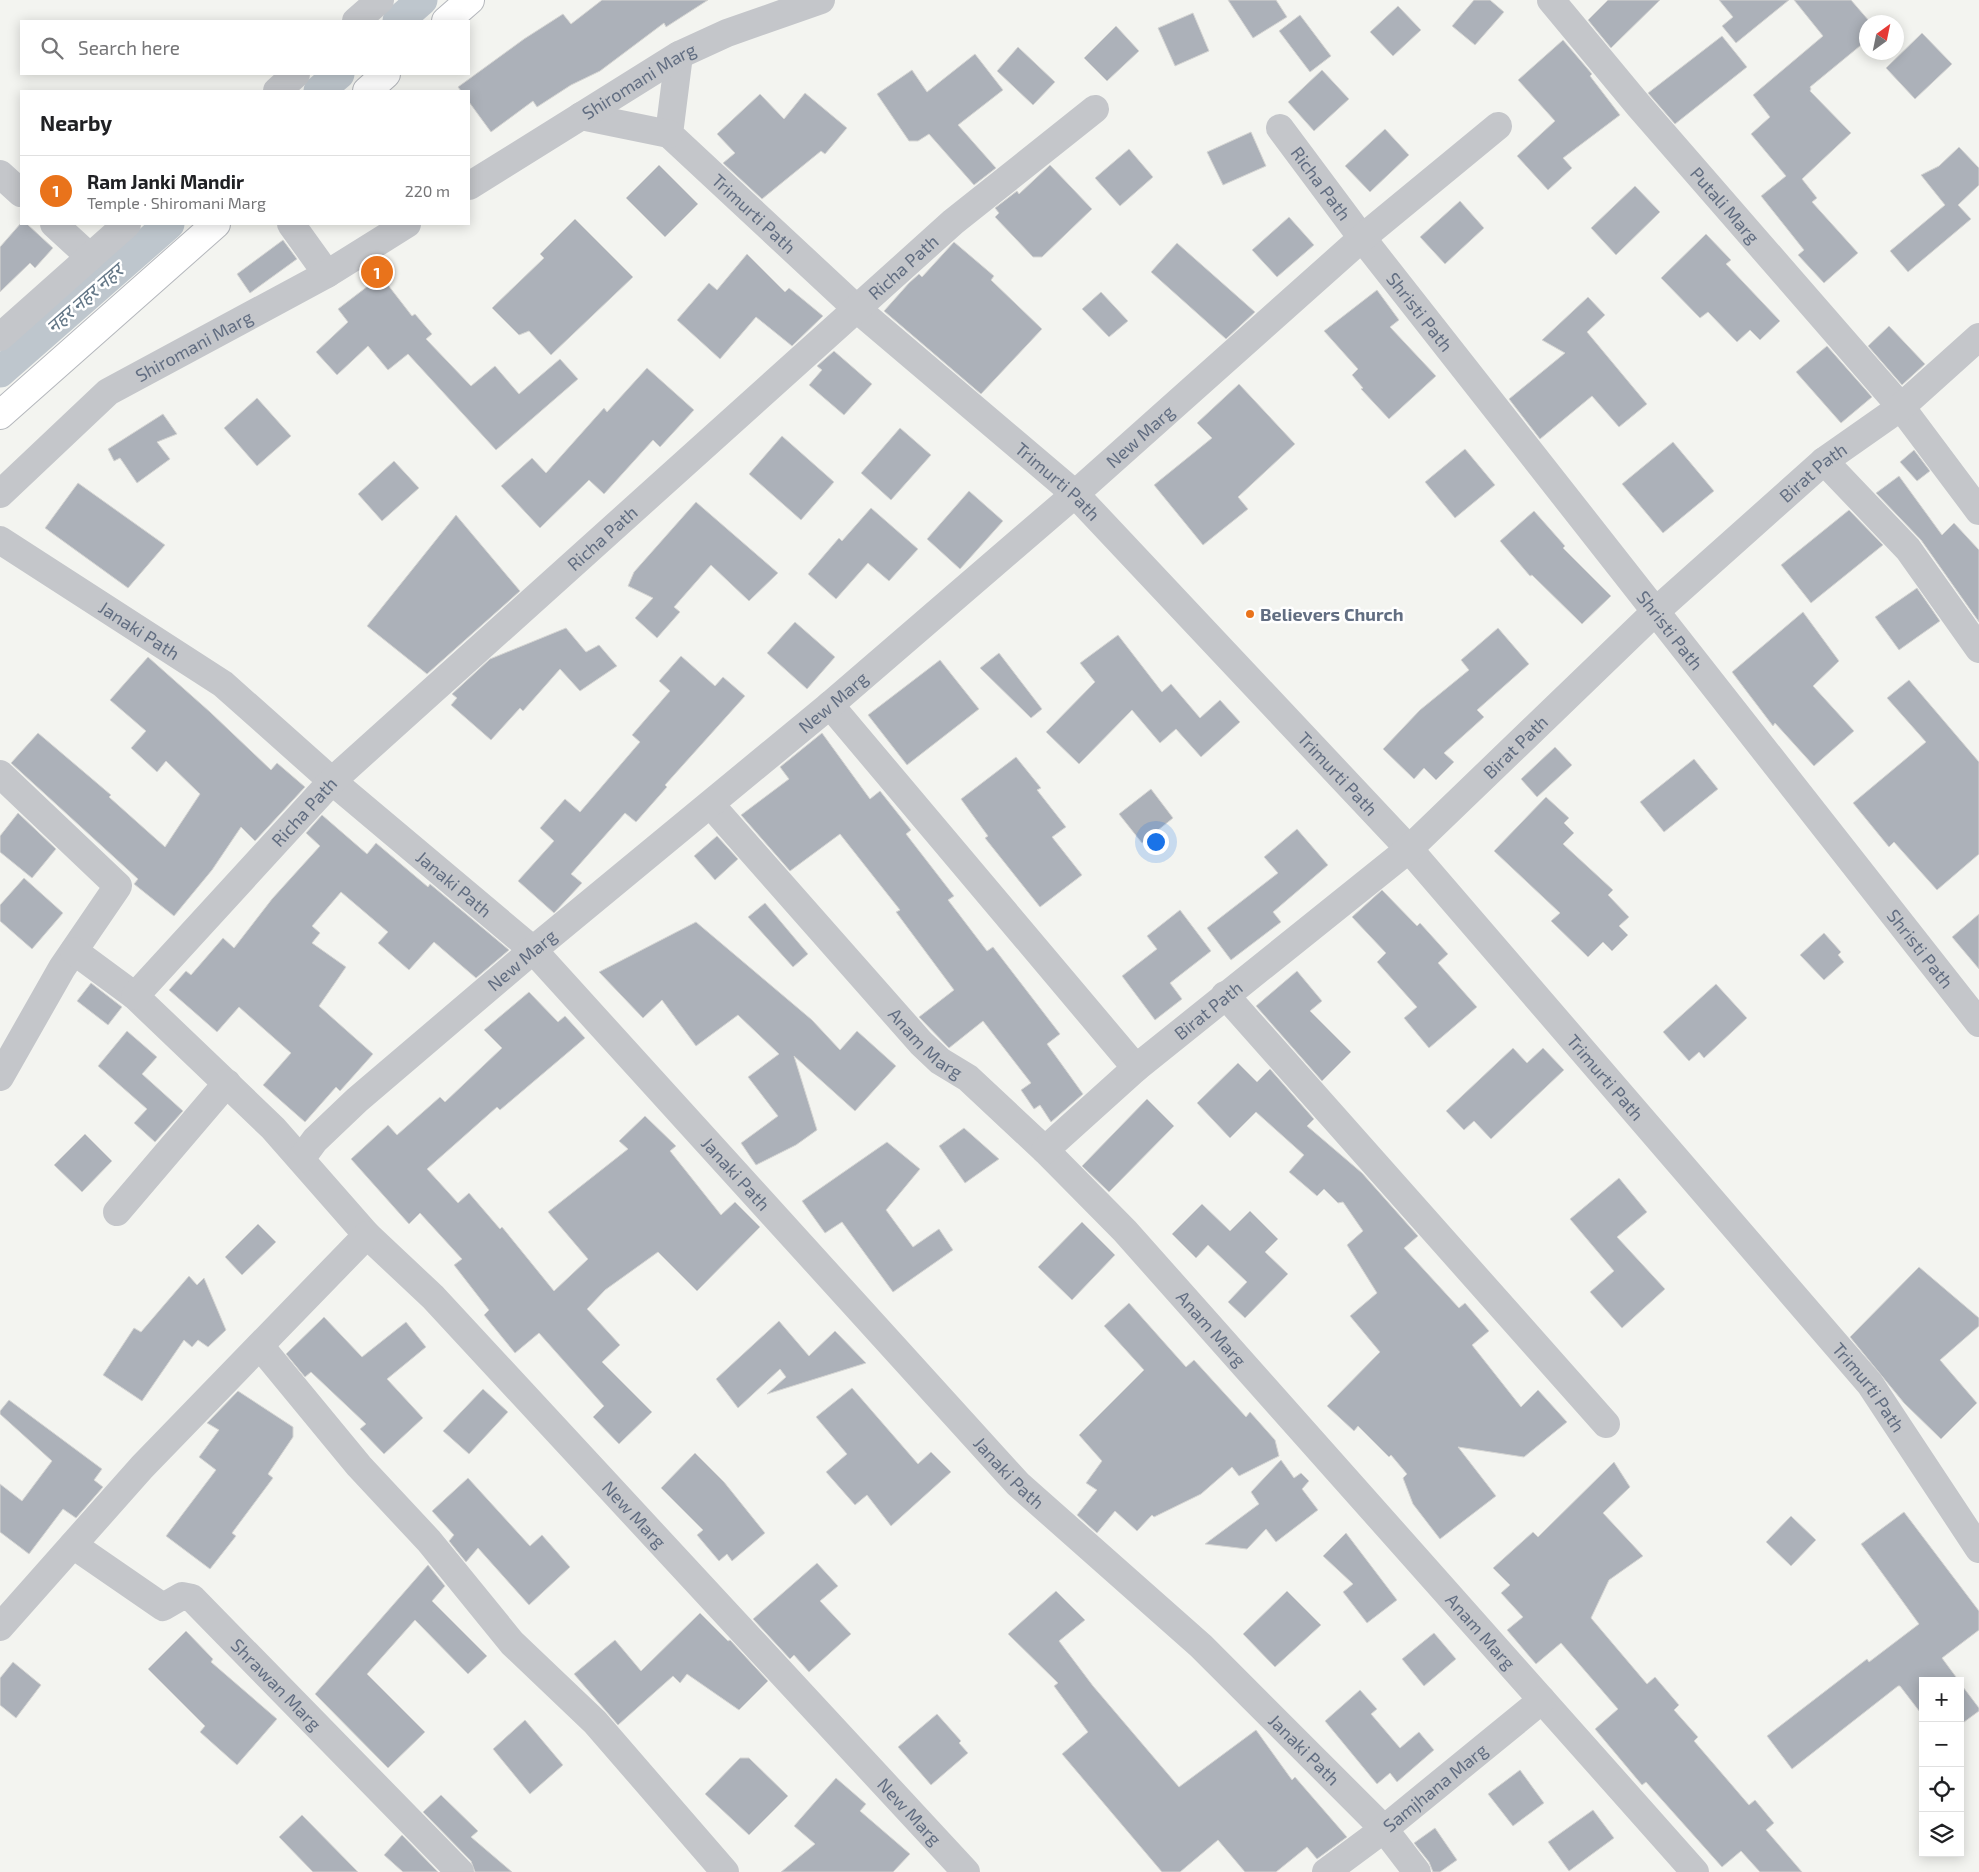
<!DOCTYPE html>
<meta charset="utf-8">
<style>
:root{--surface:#fff;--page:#f2f2f2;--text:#202124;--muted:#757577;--line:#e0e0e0;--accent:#e9731b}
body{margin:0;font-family:"Exo 2","Noto Sans Devanagari",sans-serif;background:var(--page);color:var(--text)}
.controls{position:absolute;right:15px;bottom:15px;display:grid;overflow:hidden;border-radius:0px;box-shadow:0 2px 12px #0003}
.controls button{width:45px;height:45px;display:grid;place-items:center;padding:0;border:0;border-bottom:1px solid var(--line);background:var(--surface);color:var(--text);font:25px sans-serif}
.compass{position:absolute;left:1859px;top:15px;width:45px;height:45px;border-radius:50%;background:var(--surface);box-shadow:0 2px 12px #0003;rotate:33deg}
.you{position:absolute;left:1155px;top:841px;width:18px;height:18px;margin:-12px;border:4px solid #fff;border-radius:50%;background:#1a73e8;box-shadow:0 0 0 8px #1a73e833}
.badge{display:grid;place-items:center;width:32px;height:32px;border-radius:50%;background:var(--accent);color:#fff;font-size:16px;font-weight:700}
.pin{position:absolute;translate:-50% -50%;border:2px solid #fff;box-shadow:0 1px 5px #0006}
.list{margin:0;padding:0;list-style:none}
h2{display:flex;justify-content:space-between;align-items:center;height:65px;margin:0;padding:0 20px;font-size:21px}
h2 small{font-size:16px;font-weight:400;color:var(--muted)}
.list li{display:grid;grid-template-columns:32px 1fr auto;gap:15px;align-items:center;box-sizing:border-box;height:70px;padding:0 20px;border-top:1px solid var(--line)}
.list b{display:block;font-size:19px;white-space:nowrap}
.list p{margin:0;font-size:16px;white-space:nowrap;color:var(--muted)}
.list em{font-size:16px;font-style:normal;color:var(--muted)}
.icon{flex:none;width:28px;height:28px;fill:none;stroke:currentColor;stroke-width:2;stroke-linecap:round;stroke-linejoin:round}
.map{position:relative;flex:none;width:1979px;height:1872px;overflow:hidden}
.search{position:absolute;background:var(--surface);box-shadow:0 2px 12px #0003;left:20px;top:20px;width:450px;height:55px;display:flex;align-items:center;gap:12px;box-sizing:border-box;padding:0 18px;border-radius:0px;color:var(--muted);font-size:19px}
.panel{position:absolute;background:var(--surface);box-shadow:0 2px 12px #0003;left:20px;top:90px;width:450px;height:135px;border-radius:0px}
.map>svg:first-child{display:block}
</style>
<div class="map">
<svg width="1979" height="1872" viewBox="0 0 1979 1872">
<rect width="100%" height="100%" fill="#f3f4f0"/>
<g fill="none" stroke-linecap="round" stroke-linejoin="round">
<path stroke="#bec6cd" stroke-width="31" d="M398,21L422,0
M319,91L339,74
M0,372L169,224"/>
</g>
<path fill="#acb1b9" stroke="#d5d5d3" d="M602,0H708L666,27L664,23L600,71L571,85L537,107L533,101L491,132L469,102V91H461L458,87L524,39L563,14L571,24Z
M1228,0H1276L1287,17L1253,38Z
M1474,0H1490L1504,12L1475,45L1452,26Z
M1608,0H1660L1611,48L1588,20Z
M1719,0H1789L1736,43L1722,26L1733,17Z
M1794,0H1851L1870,22H1866V41L1810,87L1811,89L1810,91L1851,133L1802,179L1817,198L1812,202L1858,253L1824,283L1798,255L1804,250L1761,196L1786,176L1751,134L1770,117L1753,95L1823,36Z
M1398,6L1421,30L1393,56L1370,32Z
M1193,13L1209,51L1175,66L1158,28Z
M1300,15L1331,56L1310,72L1279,31Z
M1116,26L1139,51L1107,81L1084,58Z
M1922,33L1952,64L1915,99L1886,68Z
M1722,36L1747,67L1675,124L1648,93Z
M1563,40L1592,74L1590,76L1620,115L1563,158L1572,168L1548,190L1517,156L1555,121L1518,80Z
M1018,47L1055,82L1033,105L997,71Z
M975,54L1003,90L958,125L996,168L974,185L929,134L918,141H909L877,94L912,70L927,92Z
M1322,70L1349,99L1314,131L1288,102Z
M805,93L847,128L825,154L821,151L762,199L723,163L735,153L717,134L760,94L784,119Z
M1385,129L1409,155L1370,192L1345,166Z
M1251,132L1266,166L1223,185L1207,152Z
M1959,147L1979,168V185L1958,205L1971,219L1908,272L1890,251L1945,205L1921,175L1939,166Z
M1129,149L1153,177L1120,206L1095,178Z
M659,165L698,204L665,237L626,198Z
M1050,165L1092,209L1042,257H1033L995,217L999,213L995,208L1017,191L1019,194Z
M1635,186L1660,212L1616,255L1591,228Z
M1460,201L1484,228L1445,264L1420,237Z
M1289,217L1314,245L1277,277L1252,250Z
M575,219L633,277L551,355L529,331L519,335L492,308L544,258L540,254Z
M21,223L27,224L53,248L35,268L30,263L0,292V247Z
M1706,234L1731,260L1726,264L1780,321L1760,340L1750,330L1737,342L1708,312L1700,318L1661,278Z
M283,240L297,259L250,293L237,274Z
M954,242L994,276L991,280L1042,329L981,394L884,311L909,283L919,274L922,277Z
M1177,243L1255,312L1226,339L1151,272Z
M747,254L785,292L789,288L823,316L792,346L756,317L720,359L677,320L709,283L717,290Z
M381,276L412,316L415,314L432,334L426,339L471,386L495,366L519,394L560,359L578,379L496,450L408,354L388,370L368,346L337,375L316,352L348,322L338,309Z
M1377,290L1399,320L1390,327L1436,376L1389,419L1361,389L1363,388L1352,375L1358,369L1324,331Z
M1101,292L1128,321L1109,337L1082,309Z
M1588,297L1605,315L1587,332L1647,404L1619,427L1592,396L1540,439L1509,399L1565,353L1542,340Z
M1889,326L1925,364L1902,385L1868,346Z
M1827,346L1872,397L1841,423L1796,372Z
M834,351L872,384L844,415L809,385L822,370L817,366Z
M647,368L694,410L660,447L653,440L604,494L589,480L540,528L501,486L532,458L546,473L604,408L607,412Z
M1239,384L1295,444L1238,497L1248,509L1203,545L1154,485L1212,438L1197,423Z
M257,398L291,436L257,466L224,428Z
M163,414L177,434L157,442L170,459L137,483L120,458L114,461L108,449Z
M900,428L931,455L891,500L861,473Z
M782,436L834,482L801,520L749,474Z
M1673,442L1714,491L1663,533L1622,484Z
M1465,449L1495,485L1455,518L1425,482Z
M1914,450L1930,471L1917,481L1900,462Z
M394,461L419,488L382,521L358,494Z
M1899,476L1942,535L1954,523L1979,550V622L1921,540L1876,493Z
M78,483L165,545L128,588L45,528Z
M969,491L1003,521L960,569L927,539Z
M696,502L778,573L749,601L711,565L674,607L680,612L657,638L635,618L653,598L628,586L634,572Z
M871,508L918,549L889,581L868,563L836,599L808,574L839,538L842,541Z
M1849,510L1883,545L1811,603L1781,565Z
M1534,511L1565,546L1563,548L1611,596L1582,624L1532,575L1530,576L1500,541Z
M456,515L520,591L427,674L367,626Z
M1917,588L1940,621L1899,650L1875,617Z
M1803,612L1839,661L1813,686L1854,731L1814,766L1775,723L1773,726L1732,672Z
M795,622L835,657L807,689L767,653Z
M566,628L586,652L599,645L617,666L580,691L560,669L523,711L520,708L491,740L451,705L457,698L452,694L490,659Z
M1498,628L1529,664L1477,710L1484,717L1444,753L1454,762L1436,780L1424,768L1414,779L1383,749L1420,710L1469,670L1461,660Z
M1118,635L1162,692L1171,684L1200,718L1220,700L1240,722L1201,757L1176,729L1160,743L1132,710L1079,764L1046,732L1095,682L1080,663Z
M999,653L1042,709L1031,718L980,668Z
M681,656L715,686L723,677L745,696L665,785L667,787L636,822L625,813L571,874L582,883L554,913L518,881L554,841L540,828L565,799L580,812L640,742L632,735L670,691L659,681Z
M148,657L210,712L271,770L277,763L305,787L255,841L241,827L212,870L174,916L134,884L138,879L11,763L38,733L111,795L109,797L165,847L200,794L166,761L157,772L131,748L146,731L110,700Z
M940,660L979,709L907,765L868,715Z
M1909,680L1979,762V854L1937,890L1894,842L1889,847L1853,803L1926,742L1887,698Z
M822,733L870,799L880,791L911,830L906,834L954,896L948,900L987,951L993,947L1060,1034L1047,1044L1083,1094L1051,1122L1040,1105L1034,1109L1021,1090L1031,1083L983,1021L949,1048L919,1017L954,990L896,912L900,910L840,834L790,871L741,815L789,779L780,767Z
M1555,747L1572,765L1537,797L1521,779Z
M1016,757L1041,788L1037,790L1066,827L1052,837L1082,875L1040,907L985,838L988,836L961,799Z
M1694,759L1718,789L1664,832L1640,802Z
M1151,789L1173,818L1142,843L1119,814Z
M1546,797L1569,818L1564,823L1574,833L1563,844L1613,890L1608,895L1629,917L1619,926L1628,935L1612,951L1603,942L1588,957L1551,921L1560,913L1494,851Z
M18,813L56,849L32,878L0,852V836Z
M322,815L367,854L376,843L428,887L430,884L509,950L476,978L434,942L409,970L378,943L388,932L341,892L312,926L320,933L312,943L346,967L319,1006L373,1054L340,1091L336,1087L305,1122L263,1085L291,1053L239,1007L217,1032L169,990L186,971L191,975L223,938L234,948L272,899L320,846L306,833Z
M1297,829L1328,865L1273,912L1281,922L1231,960L1207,928L1278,873L1264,857Z
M717,836L738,859L715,880L694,856Z
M24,878L63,913L32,949L0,921V905Z
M1382,890L1417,926L1420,923L1448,954L1438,963L1477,1007L1429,1048L1404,1018L1417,1007L1377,962L1386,953L1352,917Z
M765,903L808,954L793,967L748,917Z
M1180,910L1211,951L1170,983L1182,999L1155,1020L1122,976L1157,949L1147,936Z
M1979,914V969L1952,937Z
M696,922L812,1020L840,1050L857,1031L896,1066L855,1111L794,1056L817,1130L796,1145L756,1165L741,1143L778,1116L748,1077L779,1054L738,1015L696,1046L662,1000L643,1018L599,972Z
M1824,933L1841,952L1838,955L1844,962L1824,980L1800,955Z
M1297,971L1322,1001L1310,1011L1351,1052L1322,1081L1256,1006Z
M91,983L122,1007L108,1025L77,1001Z
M1716,984L1747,1018L1704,1058L1699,1052L1689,1061L1663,1032Z
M529,992L558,1022L565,1016L585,1038L500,1110L497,1107L427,1169L458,1203L469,1193L500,1229L502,1227L554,1291L588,1259L548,1212L628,1149L619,1141L645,1116L676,1146L670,1151L721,1215L735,1202L760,1227L697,1291L658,1252L605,1290L587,1309L620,1345L602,1362L652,1412L619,1444L593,1417L604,1406L539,1333L515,1353L484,1315L489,1310L454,1265L462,1259L420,1213L409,1224L351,1159L388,1125L397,1135L440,1097L445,1102L502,1048L484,1030Z
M127,1031L157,1057L142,1074L183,1111L155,1142L134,1123L147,1109L98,1066Z
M1513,1048L1527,1063L1543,1048L1564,1070L1491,1139L1474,1121L1464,1130L1446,1111Z
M1238,1063L1257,1082L1270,1069L1314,1119L1307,1126L1362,1173L1418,1236L1404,1248L1459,1308L1465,1303L1489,1331L1472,1345L1521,1407L1538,1390L1567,1422L1524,1457L1458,1447L1496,1496L1440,1539L1413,1504L1403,1478L1407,1474L1391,1455L1389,1457L1358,1426L1354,1431L1327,1406L1380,1352L1350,1316L1377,1293L1347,1245L1363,1231L1343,1202L1338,1203L1324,1189L1317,1196L1289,1172L1304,1155L1256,1112L1230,1138L1197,1103Z
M1147,1099L1174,1126L1109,1192L1082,1166Z
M964,1128L999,1159L965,1183L939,1146Z
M85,1134L112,1161L82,1192L54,1165Z
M887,1142L920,1169L886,1210L913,1247L939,1229L953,1250L893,1292L842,1222L825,1233L802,1201Z
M1619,1178L1647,1212L1617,1237L1665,1289L1622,1328L1590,1292L1614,1271L1570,1219Z
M1202,1204L1230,1231L1250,1211L1278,1239L1265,1252L1288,1274L1245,1318L1228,1302L1247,1282L1208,1245L1196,1258L1172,1234Z
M1082,1222L1115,1255L1072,1300L1038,1267Z
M258,1224L276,1242L242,1275L225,1257Z
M1919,1267L1979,1318V1326L1940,1360L1977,1403L1941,1439L1904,1403L1850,1337Z
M189,1276L197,1285L204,1278L226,1330L208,1347L198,1340L192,1347L184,1340L142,1401L103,1375L134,1328L141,1332Z
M1129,1303L1186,1367L1194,1360L1246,1417L1250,1412L1275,1440L1279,1456L1239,1476L1232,1467L1201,1494L1154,1517L1152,1515L1137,1531L1115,1511L1097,1533L1077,1515L1097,1490L1086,1483L1102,1461L1079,1435L1144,1370L1104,1326Z
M324,1317L362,1357L406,1322L426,1347L387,1379L423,1418L384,1454L360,1429L366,1424L311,1372L305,1377L286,1354Z
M779,1321L809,1356L835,1331L866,1363L767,1394L786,1377L780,1369L738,1408L716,1379Z
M852,1388L918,1464L931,1452L951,1472L891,1526L867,1495L855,1505L826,1472L847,1454L816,1417Z
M483,1389L508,1412L469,1454L443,1431Z
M238,1391L293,1427V1437L268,1474L273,1478L232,1533L236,1536L210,1569L166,1536L216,1470L199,1457L219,1430L207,1423Z
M9,1400L102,1469L94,1480L103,1487L76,1518L63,1509L29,1554L0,1532V1484L22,1501L52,1461L0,1414V1411Z
M695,1453L724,1482L765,1533L732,1561L727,1554L719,1561L697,1535L703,1530L661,1488Z
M1281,1460L1294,1478L1301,1473L1309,1481L1302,1489L1318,1510L1276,1542L1266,1529L1247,1549L1205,1544L1259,1504L1251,1492Z
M1614,1462L1630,1487L1603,1513L1643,1556L1609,1580L1591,1618L1647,1684L1655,1677L1679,1705L1674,1710L1698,1737L1694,1741L1749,1805L1755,1800L1774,1823L1766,1830L1802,1872H1760L1741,1851L1722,1867L1646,1782L1642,1785L1595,1729L1618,1709L1561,1643L1536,1664L1507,1630L1523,1617L1501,1593L1510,1585L1493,1568L1533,1532L1538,1537Z
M468,1478L530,1546L542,1535L570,1567L529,1605L478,1548L466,1562L449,1541L454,1535L432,1511Z
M1904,1512L1979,1611V1630L1942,1658L1959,1681H1923V1716L1900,1686H1898L1792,1769L1767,1736L1867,1659L1869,1662L1919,1624L1861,1544Z
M1791,1516L1816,1540L1791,1566L1766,1542Z
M1346,1533L1397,1600L1367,1623L1343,1592L1353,1584L1323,1556Z
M817,1563L838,1586L820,1601L851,1634L809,1672L794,1655L790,1659L753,1619Z
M428,1565L445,1586L432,1601L487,1656L468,1674L415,1620L367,1674L425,1732L388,1768L315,1694Z
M1056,1591L1085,1620L1059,1641L1093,1686L1179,1787L1256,1730L1292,1780L1295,1777L1347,1837L1317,1859L1307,1847L1276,1872H1245L1218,1840L1180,1872H1162L1062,1754L1088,1732L1054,1686L1058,1683L1008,1634Z
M1287,1591L1321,1625L1275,1667L1243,1634Z
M700,1613L728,1641L730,1640L768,1681L739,1710L687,1674L680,1683L673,1676L618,1725L574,1674L615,1640L641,1671Z
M186,1631L213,1659L211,1662L277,1719L237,1765L200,1732L205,1726L148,1669Z
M1434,1633L1456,1659L1424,1686L1402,1659Z
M13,1662L41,1685L16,1718L0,1705V1678Z
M1960,1683L1979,1708V1711L1960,1725Z
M1360,1690L1377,1709L1371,1714L1400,1748L1419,1732L1434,1750L1397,1782L1390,1773L1377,1784L1325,1721Z
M937,1714L961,1741L959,1743L968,1753L931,1785L898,1747Z
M525,1720L563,1765L530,1794L493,1749Z
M740,1758H749L788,1796L749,1835L705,1794Z
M1520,1770L1544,1803L1513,1826L1488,1794Z
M836,1778L866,1804L860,1811L910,1854L893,1872H781L815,1844L794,1826Z
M441,1795L478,1831L471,1837L512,1872H475L471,1861L423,1812Z
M1593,1810L1614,1838L1569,1871L1548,1842Z
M302,1815L358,1872H313L279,1837Z
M1435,1828L1457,1860L1440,1872H1433L1429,1862L1414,1843Z
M402,1835L438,1872H403L384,1855Z"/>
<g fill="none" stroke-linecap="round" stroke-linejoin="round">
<g stroke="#b4b7bc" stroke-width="30">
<path id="major" d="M446,21L470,0
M367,91L386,74
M0,415L216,224"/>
</g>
<g stroke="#c4c6ca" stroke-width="28">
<path id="s1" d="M1551,0L1639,106L1901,407L1979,511"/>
<path d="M356,21L380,0"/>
<path id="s2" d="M679,55L669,134L857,309L1075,494L1409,849L1870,1384L1979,1549"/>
<path d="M277,91L296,74"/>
<path d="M581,116L669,134"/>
<path id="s3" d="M1280,128L1362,238L1979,1023"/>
<path d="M0,174L21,193"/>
<path id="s4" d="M469,186L679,55L727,33L821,0"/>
<path d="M54,224L90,257"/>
<path d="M291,224L327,274"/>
<path d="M0,337L127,224"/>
<path d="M1824,461L1908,549L1979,649"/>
<path id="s5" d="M0,494L108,392L327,274L407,224"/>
<path id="s6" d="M0,540L223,684L332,781L533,950L1018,1484L1201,1646L1384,1829L1417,1872"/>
<path d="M830,705L1136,1068"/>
<path d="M0,774L118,886L62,968L0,1077"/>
<path id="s7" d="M711,805L921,1043L940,1061L968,1078L1045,1150L1125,1231L1695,1872"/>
<path id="s8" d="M74,951L135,996L273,1128L367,1235L433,1297L966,1872"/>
<path d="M1225,995L1606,1424"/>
<path id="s9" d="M135,996L332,781L953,222L1095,109"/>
<path id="s10" d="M1045,1150L1136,1068L1409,849L1656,611L1824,461L1901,407L1979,337"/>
<path id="s11" d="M301,1159L315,1140L357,1100L533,950L830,705L1075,494L1362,238L1498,126"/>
<path d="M117,1212L227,1083"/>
<path d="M260,1346L359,1466L429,1541L512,1643L595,1722L725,1872"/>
<path id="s12" d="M73,1545L163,1607L182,1596L192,1598L460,1872"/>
<path d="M0,1627L142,1467L367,1235"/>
<path id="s13" d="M1326,1872L1384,1829L1542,1700"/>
</g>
<use href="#major" stroke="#fff" stroke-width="28"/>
</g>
<circle fill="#e9731b" stroke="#fff" stroke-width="2" cx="1250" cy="614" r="5"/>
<g text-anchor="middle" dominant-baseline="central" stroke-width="5" stroke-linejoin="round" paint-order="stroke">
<g font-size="18" fill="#626e82" stroke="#fff">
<text stroke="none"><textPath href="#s4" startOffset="200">Shiromani Marg</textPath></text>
<text stroke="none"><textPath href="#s3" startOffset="69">Richa Path</textPath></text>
<text stroke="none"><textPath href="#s1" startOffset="269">Putali Marg</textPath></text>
<text stroke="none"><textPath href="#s2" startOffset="196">Trimurti Path</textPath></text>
<text stroke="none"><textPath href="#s9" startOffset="1060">Richa Path</textPath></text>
<text stroke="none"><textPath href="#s3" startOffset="231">Shristi Path</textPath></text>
<text stroke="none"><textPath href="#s5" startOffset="246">Shiromani Marg</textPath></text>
<text stroke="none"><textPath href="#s11" startOffset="1108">New Marg</textPath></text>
<text stroke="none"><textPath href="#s10" startOffset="1025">Birat Path</textPath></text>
<text stroke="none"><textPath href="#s2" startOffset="601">Trimurti Path</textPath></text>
<text stroke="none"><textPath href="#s9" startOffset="655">Richa Path</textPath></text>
<text stroke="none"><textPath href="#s3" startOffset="636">Shristi Path</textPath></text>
<text stroke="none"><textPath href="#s6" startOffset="166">Janaki Path</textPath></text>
<text stroke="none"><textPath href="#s11" startOffset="702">New Marg</textPath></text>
<text stroke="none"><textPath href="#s10" startOffset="620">Birat Path</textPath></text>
<text stroke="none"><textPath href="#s2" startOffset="1006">Trimurti Path</textPath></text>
<text stroke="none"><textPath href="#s9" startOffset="250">Richa Path</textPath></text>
<text stroke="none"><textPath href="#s6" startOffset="571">Janaki Path</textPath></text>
<text stroke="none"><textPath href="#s3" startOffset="1041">Shristi Path</textPath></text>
<text stroke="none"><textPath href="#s11" startOffset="298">New Marg</textPath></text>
<text stroke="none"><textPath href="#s10" startOffset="215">Birat Path</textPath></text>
<text stroke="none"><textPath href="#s7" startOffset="321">Anam Marg</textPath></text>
<text stroke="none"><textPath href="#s2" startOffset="1411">Trimurti Path</textPath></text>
<text stroke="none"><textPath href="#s6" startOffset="976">Janaki Path</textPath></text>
<text stroke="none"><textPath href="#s7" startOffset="726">Anam Marg</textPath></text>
<text stroke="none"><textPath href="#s2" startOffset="1818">Trimurti Path</textPath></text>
<text stroke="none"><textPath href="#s6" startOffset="1381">Janaki Path</textPath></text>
<text stroke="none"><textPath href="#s8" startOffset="796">New Marg</textPath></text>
<text stroke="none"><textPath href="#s7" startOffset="1131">Anam Marg</textPath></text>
<text stroke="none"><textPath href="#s12" startOffset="262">Shrawan Marg</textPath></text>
<text stroke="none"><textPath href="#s6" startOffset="1786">Janaki Path</textPath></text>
<text stroke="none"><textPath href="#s13" startOffset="138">Samjhana Marg</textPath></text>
<text stroke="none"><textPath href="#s8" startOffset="1201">New Marg</textPath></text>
</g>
<g font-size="18" font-weight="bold" fill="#626e82" stroke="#fff" text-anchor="start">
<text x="1260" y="614">Believers Church</text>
</g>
<g font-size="19" font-style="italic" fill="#637686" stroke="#fff">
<text transform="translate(84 298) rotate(-41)">नहर नहर नहर</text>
</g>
</g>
</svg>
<div class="controls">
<button>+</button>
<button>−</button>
<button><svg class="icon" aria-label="locate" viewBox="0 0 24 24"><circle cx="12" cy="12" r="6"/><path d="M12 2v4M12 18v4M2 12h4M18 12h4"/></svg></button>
<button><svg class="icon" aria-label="layers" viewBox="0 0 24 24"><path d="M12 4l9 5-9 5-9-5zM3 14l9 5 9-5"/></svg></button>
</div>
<svg class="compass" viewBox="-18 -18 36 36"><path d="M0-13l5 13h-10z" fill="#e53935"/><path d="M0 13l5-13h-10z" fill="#757577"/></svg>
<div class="you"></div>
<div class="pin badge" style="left:377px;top:272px">1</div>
<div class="search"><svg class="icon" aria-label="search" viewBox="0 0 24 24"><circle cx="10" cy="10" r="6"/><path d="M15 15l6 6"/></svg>Search here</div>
<section class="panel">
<h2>Nearby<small></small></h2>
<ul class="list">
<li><span class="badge">1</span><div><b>Ram Janki Mandir</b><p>Temple · Shiromani Marg</p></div><em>220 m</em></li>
</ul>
</section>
</div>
